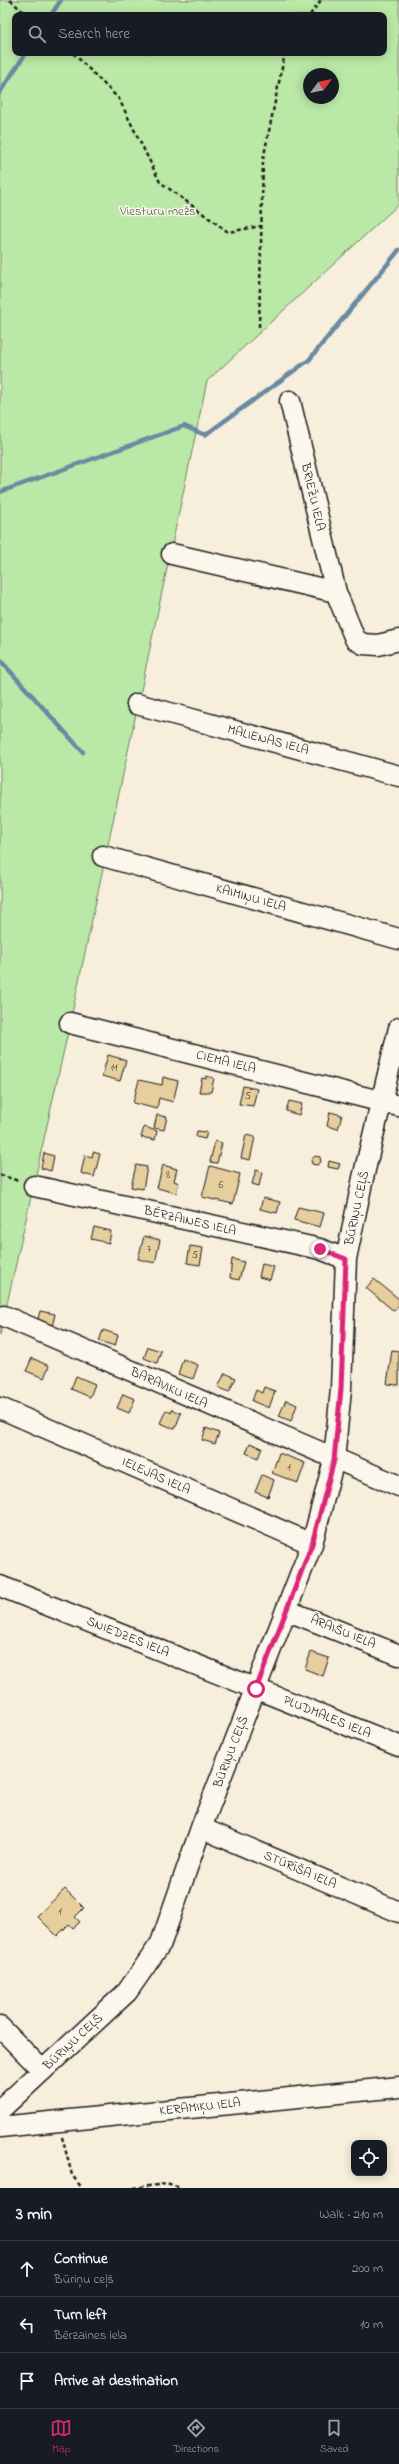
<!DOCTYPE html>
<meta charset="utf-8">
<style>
:root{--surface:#171b24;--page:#242831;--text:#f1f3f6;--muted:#9ea1a6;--line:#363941;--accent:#db2777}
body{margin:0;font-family:"Indie Flower",sans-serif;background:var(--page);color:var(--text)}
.controls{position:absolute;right:12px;bottom:12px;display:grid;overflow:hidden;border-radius:8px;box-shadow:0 2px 10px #0003}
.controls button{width:36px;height:36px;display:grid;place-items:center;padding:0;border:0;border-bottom:1px solid var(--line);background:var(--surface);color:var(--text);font:20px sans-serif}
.compass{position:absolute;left:303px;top:68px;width:36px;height:36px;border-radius:50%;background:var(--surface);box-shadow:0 2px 10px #0003;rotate:58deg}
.stop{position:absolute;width:12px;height:12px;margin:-9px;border:3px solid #db2777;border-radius:50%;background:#fff}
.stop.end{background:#db2777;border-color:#fff;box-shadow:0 1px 4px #0008}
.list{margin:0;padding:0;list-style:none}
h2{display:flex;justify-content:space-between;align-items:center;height:52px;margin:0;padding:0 16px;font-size:17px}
h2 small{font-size:13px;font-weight:400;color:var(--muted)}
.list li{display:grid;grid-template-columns:26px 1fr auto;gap:12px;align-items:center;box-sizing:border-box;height:56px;padding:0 16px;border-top:1px solid var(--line)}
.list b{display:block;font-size:15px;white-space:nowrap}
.list p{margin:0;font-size:13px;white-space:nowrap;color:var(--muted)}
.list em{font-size:13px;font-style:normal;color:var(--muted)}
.icon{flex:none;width:22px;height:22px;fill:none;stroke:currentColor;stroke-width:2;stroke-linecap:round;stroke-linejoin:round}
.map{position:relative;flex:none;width:399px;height:2188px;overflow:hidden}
.search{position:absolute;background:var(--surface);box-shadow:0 2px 10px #0003;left:12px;right:12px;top:12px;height:44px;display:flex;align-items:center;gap:10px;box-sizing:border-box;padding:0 14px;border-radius:8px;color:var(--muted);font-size:15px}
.sheet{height:220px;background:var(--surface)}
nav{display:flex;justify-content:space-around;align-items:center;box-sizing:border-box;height:56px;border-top:1px solid var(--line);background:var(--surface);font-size:11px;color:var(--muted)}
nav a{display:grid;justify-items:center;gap:2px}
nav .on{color:var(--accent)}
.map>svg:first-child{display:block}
</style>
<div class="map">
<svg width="399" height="2188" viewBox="0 0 399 2188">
<rect width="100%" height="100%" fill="#f7efdc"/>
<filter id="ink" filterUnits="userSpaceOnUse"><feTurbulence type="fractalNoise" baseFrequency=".025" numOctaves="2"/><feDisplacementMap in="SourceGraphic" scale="8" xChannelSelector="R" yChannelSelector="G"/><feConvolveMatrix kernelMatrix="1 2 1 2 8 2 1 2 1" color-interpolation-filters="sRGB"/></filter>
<g filter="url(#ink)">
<path fill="#bae8a6" stroke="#6b8261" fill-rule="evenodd" d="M0,0H399V204L207,381L70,1023L0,1335ZM15,15H384V53H15ZM309,74H333V98H309Z"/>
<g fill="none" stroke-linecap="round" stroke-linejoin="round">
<path stroke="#698aa2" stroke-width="4.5" d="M51,15L61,0
M0,92L26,53
M0,492L184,426L205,435L309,360L399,250
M0,660L83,752"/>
</g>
<path fill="#e7ce9d" stroke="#1c1c1c" d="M108,1055L126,1060L120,1081L102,1076Z
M206,1076L214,1078L211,1092H199L202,1078L206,1079Z
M163,1077L178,1081L173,1102L159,1098L157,1109L133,1103L139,1080L162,1085Z
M243,1086L257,1089L253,1106L239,1104Z
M289,1101L302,1104L299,1115L286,1111Z
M330,1112L342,1115L338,1129L327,1126Z
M157,1115L167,1117L164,1130L154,1128Z
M144,1127L157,1131L155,1140L141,1137Z
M197,1131L207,1132L205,1139L196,1137Z
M246,1135L255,1137L250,1160L241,1158Z
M215,1141L222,1143L217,1163L210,1162Z
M93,1152L100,1154L94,1177L81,1173L85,1155L92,1157Z
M44,1153L54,1156L51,1171L41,1168Z
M315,1156L320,1157L321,1162L317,1165L312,1164L311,1160Z
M329,1161L340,1164L338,1169L328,1167Z
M136,1165L147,1167L143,1189L131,1187Z
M163,1165L177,1169L174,1181L179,1183L176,1193L157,1188Z
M210,1166L240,1174L233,1204L202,1197Z
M256,1170L262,1172L259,1186L252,1184Z
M263,1198L280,1202L277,1213L260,1209Z
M298,1207L324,1213L320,1227L294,1220Z
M94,1227L111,1231L109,1243L91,1239Z
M144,1236L160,1240L155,1263L138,1259Z
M190,1246L203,1248L200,1265L187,1263Z
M232,1259L244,1262L239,1280L230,1278Z
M262,1264L274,1267L270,1280L259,1277Z
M374,1279L399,1299V1305L394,1311L366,1288Z
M40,1311L55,1314L52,1327L37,1323Z
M103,1330L118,1335L115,1346L99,1341Z
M148,1347L161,1351L157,1363L144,1358Z
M392,1350L399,1351V1385L387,1384Z
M32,1358L49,1366L44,1378L26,1371Z
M183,1359L198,1365L193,1379L178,1374Z
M225,1373L236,1378L229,1392L218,1387Z
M76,1376L95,1384L90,1397L71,1389Z
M264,1387L275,1391L269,1408L252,1401L256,1390L262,1393Z
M123,1394L135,1399L129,1413L117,1408Z
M286,1400L297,1405L291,1421L279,1416Z
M166,1410L171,1413L172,1410L181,1413L175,1429L160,1423Z
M206,1428L219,1433L215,1444L202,1440Z
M250,1443L262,1448L258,1458L246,1453Z
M279,1453L305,1463L298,1483L272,1473Z
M262,1475L274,1480L268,1497L255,1492Z
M311,1652L329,1658L323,1676L305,1669Z
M65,1889L84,1908L75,1917L80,1922L73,1928L69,1924L57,1936L37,1916Z"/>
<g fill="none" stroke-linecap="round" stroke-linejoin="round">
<g stroke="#1c1c1c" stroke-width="23">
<path id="minor" d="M290,401L336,592L355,639L363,644L378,645L399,640
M172,554L336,592
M137,704L399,776
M103,856L399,939
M70,1023L399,1106
M34,1186L320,1249L346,1259
M4,1316L399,1486
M0,1408L312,1544
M0,1586L399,1746
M286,1610L399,1655
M201,1828L399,1912
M0,2027L42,2070
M0,2110L127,1992L161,1943L201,1828L312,1544L334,1460L341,1389L346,1259L363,1178L399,1028
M0,2127L399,2087"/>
</g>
<path stroke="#1c1c1c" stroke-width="2.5" stroke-dasharray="4 3" stroke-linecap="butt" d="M10,0L27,15
M310,15L321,0
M73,53L119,99L160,182L228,232L261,226
M259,327L263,160L285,53
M0,1175L19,1181
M62,2137L72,2175L82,2188
M133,2188L166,2184L181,2188"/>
<use href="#minor" stroke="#fbf7ec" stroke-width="20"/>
</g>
</g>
<g fill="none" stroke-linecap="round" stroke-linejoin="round" filter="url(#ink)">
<path stroke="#db2777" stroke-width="5" d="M256,1689L312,1544L334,1460L341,1389L346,1259L320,1249"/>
</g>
<g text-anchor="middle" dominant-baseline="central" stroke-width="3" stroke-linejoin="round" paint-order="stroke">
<g font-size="11" fill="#4f483c">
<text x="114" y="1068">11</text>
<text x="248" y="1096">5</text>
<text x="168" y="1175">8</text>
<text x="221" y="1185">6</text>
<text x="149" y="1249">7</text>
<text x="195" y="1255">5</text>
<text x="289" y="1468">1</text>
<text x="60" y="1912">1</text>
</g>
<g font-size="13" fill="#4b5945" stroke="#fbf7ec">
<text x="158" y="211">Viesturu mežs</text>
</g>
<g font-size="13" fill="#1c1c1c" stroke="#fbf7ec">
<text transform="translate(313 497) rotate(77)">BRIEŽU IELA</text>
<text transform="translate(268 740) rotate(15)">MALIENAS IELA</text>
<text transform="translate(251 898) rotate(16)">KAIMIŅU IELA</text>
<text transform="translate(226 1062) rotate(14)">CIEMA IELA</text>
<text transform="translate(357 1208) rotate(-78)">BŪRIŅU CEĻŠ</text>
<text transform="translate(190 1221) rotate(13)">BĒRZAINES IELA</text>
<text transform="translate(169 1388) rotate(24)">BARAVIKU IELA</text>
<text transform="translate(156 1476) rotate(24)">IELEJAS IELA</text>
<text transform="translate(343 1632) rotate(22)">ĀRAIŠU IELA</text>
<text transform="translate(128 1637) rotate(22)">SNIEDZES IELA</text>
<text transform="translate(327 1717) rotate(22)">PLUDMALES IELA</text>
<text transform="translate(231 1752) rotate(-69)">BŪRIŅU CEĻŠ</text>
<text transform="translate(300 1870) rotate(23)">STŪRĪŠA IELA</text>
<text transform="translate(73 2042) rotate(-43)">BŪRIŅU CEĻŠ</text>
<text transform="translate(200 2107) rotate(-6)">KERAMIĶU IELA</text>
</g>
</g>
</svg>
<div class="controls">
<button><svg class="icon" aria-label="locate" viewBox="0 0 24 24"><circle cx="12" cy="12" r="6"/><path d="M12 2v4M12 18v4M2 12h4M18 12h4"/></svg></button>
</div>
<svg class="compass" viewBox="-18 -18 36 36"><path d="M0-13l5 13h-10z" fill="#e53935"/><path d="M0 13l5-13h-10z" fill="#9ea1a6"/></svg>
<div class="stop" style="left:256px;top:1689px"></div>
<div class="stop end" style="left:320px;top:1249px"></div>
<div class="search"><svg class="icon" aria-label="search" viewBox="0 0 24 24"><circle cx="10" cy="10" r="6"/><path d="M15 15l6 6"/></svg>Search here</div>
</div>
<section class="sheet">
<h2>3 min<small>Walk · 210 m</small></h2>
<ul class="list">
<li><svg class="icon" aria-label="ahead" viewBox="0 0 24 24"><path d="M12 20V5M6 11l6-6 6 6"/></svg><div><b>Continue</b><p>Būriņu ceļš</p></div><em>200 m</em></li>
<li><svg class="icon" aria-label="left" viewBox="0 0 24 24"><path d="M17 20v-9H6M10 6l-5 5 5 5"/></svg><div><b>Turn left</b><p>Bērzaines iela</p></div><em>10 m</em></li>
<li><svg class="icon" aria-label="arrive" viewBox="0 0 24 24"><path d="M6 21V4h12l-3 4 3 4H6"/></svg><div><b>Arrive at destination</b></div></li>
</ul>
</section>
<nav>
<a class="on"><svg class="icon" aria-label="map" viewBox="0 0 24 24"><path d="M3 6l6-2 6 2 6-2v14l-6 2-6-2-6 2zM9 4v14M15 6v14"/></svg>Map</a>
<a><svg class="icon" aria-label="directions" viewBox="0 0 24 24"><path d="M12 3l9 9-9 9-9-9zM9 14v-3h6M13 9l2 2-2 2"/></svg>Directions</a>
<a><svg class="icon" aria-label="saved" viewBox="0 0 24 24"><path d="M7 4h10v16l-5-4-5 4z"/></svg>Saved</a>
</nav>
